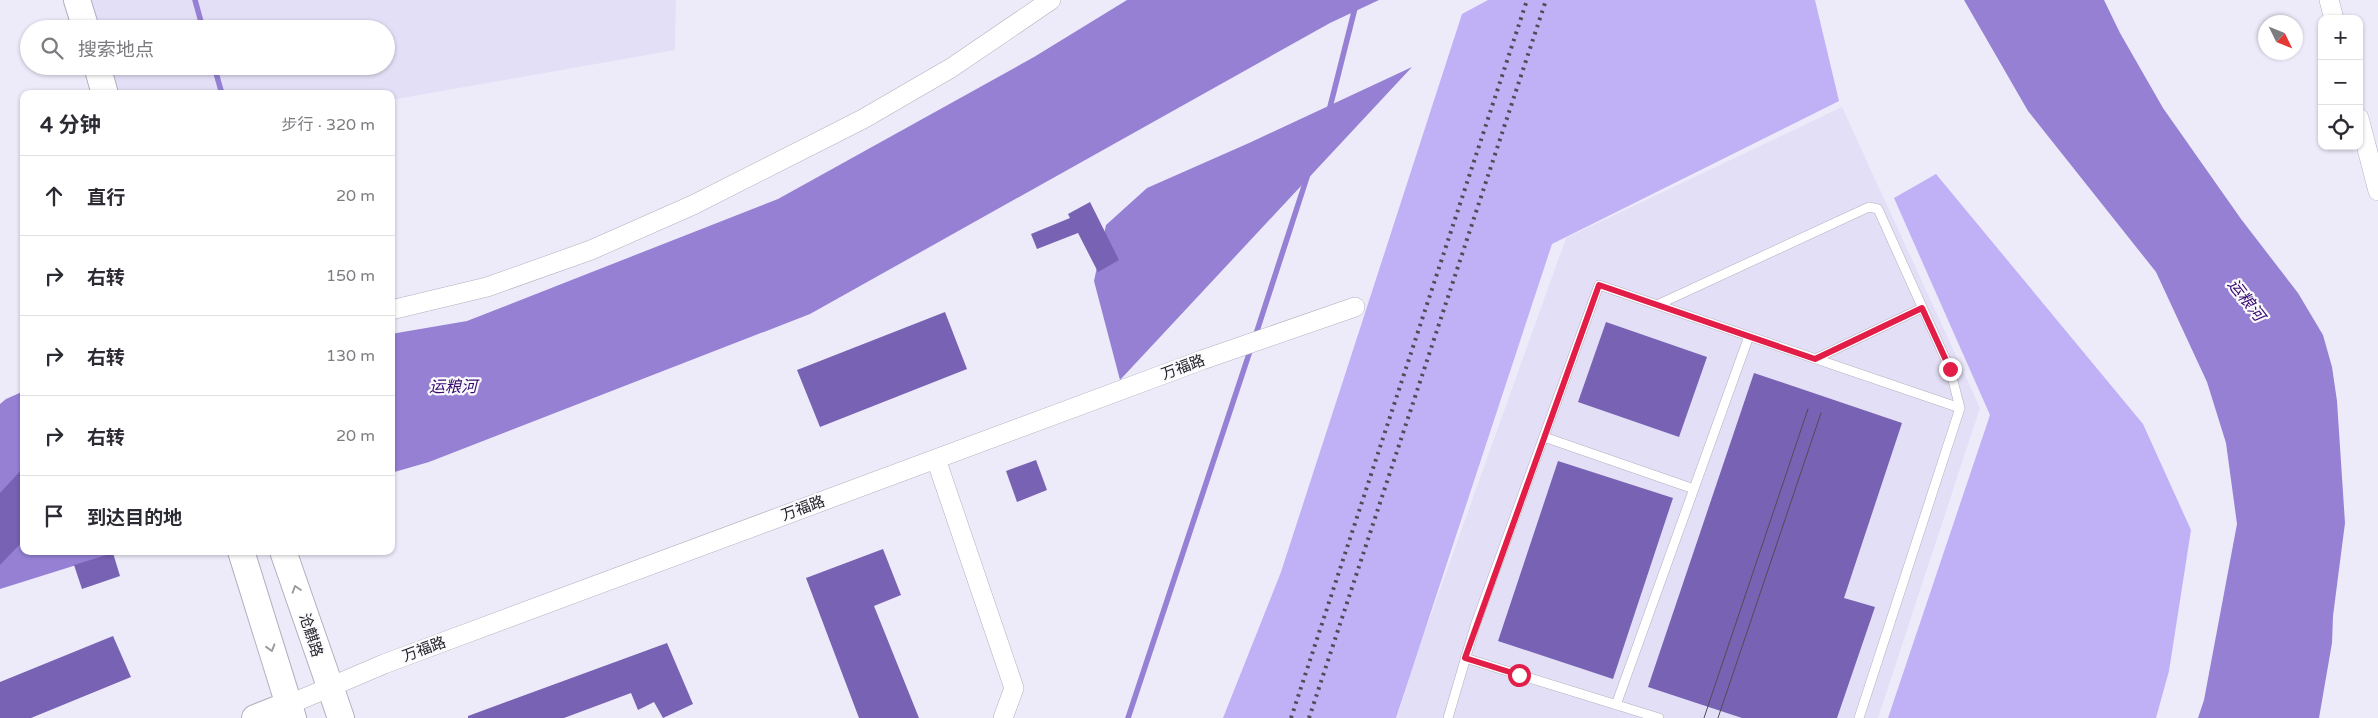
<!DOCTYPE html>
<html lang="zh">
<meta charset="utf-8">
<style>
:root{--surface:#fff;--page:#f7f7f7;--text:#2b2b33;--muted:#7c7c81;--line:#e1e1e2}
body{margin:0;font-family:"Varela Round","Noto Sans SC",sans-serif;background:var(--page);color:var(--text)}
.controls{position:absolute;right:15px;top:15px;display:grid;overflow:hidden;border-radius:10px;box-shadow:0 1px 4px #0004}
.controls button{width:45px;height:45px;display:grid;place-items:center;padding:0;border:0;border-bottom:1px solid var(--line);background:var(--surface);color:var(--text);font:25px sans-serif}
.compass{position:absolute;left:2258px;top:15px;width:45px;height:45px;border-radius:50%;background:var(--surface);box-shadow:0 1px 4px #0004;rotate:133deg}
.stop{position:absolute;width:15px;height:15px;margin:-11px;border:4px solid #e11d48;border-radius:50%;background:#fff}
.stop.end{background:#e11d48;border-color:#fff;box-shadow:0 1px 5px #0008}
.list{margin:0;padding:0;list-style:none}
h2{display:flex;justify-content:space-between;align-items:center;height:65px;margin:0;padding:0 20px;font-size:21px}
h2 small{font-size:16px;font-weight:400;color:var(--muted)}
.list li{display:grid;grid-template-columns:32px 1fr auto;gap:15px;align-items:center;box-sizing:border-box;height:80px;padding:0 20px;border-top:1px solid var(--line)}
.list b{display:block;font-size:19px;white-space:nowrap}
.list em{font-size:16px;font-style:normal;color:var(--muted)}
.icon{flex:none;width:28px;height:28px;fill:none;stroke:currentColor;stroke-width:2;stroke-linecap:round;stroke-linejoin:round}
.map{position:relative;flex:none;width:2378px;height:718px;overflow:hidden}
.search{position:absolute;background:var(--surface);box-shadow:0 1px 4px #0004;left:20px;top:20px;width:375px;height:55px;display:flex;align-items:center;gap:12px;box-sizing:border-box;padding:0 18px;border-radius:28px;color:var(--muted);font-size:19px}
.panel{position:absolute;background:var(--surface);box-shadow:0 1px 4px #0004;left:20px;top:90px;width:375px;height:465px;border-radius:10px}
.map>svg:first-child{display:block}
</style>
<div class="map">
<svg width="2378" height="718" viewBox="0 0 2378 718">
<rect width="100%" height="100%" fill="#edebfa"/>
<path fill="#e3dff6" d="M77,0H676L675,50L391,100V94H105L97,66H386V29H86Z
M1842,107L1980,408L1878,718H1397L1413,665L1566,238Z"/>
<path fill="#c0b1f7" d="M1488,0H1815L1839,101L1552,244L1396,718H1223L1281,572L1462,14Z
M1936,174L2143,424L2191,530L2169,671L2156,718H1888L1990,415L1894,198Z"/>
<path fill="#9580d4" d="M1127,0H1379L1330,23L810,314L429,462L391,473V334L467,321L778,199L1034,57Z
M1964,0H2104L2120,33L2163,108L2241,219L2298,293L2323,335L2332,367L2337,401L2345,523L2333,616L2332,643L2319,718H2198L2204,700L2237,524L2226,443L2207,382L2156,272L2028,111Z
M1412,67L1120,380L1094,281L1106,225L1147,188L1249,143Z
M24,391V551H121L0,589V404L6,399Z"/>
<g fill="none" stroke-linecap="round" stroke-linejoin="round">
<path stroke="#9580d4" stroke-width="5.5" d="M195,0L203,29
M214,66L222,94
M1329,111L1357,0
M1255,337L1308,174
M1128,718L1251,348"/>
</g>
<path fill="#7762b3" d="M1090,202L1119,260L1098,272L1078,233L1037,249L1031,234L1070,218L1068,214Z
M945,312L967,369L820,427L797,370Z
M1606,322L1707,357L1679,437L1578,402Z
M1754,373L1902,423L1844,598L1875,607L1837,718H1742L1648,687Z
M1036,460L1047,490L1017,502L1006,471Z
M1558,461L1673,498L1613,679L1498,641Z
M24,467V540L0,565V493Z
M883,549L901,595L874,606L919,718H859L806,578Z
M113,553L120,576L82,589L74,565Z
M113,636L131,677L31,718H0V682Z
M667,643L693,704L663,718L654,702L638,710L631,693L564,718H468V716Z"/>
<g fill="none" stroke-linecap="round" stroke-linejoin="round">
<g stroke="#b2b0be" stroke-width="10">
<path id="service" d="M1657,305L1869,207L1878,209L1950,369L1960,408L1859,718
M1815,359L1922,308
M1544,437L1694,489
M1465,658L1659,718
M1616,705L1749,336
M1448,718L1475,626L1599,285L1960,408"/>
</g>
<g stroke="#b2b0be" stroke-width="20">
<path id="minor" d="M2329,0L2334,19
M2359,118L2378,191
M391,310L487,287L591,250L693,205L863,119L951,68L1051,0
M936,459L1014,688L1003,718
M288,705L384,664L1202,360L1355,307"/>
</g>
<g stroke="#b2b0be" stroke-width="28">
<path id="secondary" d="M77,0L86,29
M97,66L105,94
M241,551L293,718
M283,551L341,718
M255,718L288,705"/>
</g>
<use href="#service" stroke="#fff" stroke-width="9"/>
<use href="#minor" stroke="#fff" stroke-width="19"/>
<use href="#secondary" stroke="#fff" stroke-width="26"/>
<path stroke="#4e4d55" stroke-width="1" d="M1704,718L1808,409
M1718,718L1821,413"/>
<path stroke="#4e4d55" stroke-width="4" stroke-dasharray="2.5 5" stroke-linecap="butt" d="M1291,718L1527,0
M1309,718L1546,0"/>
</g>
<defs><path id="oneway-chevron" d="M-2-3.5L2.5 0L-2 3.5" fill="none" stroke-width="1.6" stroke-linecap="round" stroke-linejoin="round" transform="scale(1.25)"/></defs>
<g stroke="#9c9c9e">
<use href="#oneway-chevron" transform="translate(296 589) rotate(-108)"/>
<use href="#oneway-chevron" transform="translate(271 648) rotate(73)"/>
</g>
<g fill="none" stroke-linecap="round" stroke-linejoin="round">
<path stroke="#e11d48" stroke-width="6" d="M1519,675L1465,658L1599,285L1815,359L1922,308L1950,369"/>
</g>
<g text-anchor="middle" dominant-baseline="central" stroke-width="4.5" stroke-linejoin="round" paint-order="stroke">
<g font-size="15" fill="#232228" stroke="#fafafd">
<text transform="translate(1183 367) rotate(-20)">万福路</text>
<text transform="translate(803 508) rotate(-20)">万福路</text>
<text transform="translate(311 635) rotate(72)">沧麒路</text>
<text transform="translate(424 649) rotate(-20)">万福路</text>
</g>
<g font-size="16" font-style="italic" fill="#360870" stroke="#fafafd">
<text transform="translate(2246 300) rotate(52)">运粮河</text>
<text x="453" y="387">运粮河</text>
</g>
</g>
</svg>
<div class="controls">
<button>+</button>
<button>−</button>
<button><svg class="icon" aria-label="locate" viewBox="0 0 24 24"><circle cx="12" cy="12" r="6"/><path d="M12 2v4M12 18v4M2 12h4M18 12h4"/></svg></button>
</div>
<svg class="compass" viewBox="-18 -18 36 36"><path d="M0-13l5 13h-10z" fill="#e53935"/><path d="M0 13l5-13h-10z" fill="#7c7c81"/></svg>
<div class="stop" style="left:1519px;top:675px"></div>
<div class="stop end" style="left:1950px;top:369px"></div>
<div class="search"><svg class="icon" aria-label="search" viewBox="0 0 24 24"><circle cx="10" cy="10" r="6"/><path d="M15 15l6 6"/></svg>搜索地点</div>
<section class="panel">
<h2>4 分钟<small>步行 · 320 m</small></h2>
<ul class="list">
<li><svg class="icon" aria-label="ahead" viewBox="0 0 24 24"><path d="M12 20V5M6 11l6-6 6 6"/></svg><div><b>直行</b></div><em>20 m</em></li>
<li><svg class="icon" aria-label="right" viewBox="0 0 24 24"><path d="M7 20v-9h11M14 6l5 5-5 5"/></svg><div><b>右转</b></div><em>150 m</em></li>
<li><svg class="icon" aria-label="right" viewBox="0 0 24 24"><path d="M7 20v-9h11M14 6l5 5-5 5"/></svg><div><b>右转</b></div><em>130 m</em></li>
<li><svg class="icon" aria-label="right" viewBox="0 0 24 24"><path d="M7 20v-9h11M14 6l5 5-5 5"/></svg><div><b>右转</b></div><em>20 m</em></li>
<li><svg class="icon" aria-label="arrive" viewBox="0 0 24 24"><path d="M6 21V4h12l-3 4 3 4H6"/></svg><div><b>到达目的地</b></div></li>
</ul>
</section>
</div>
